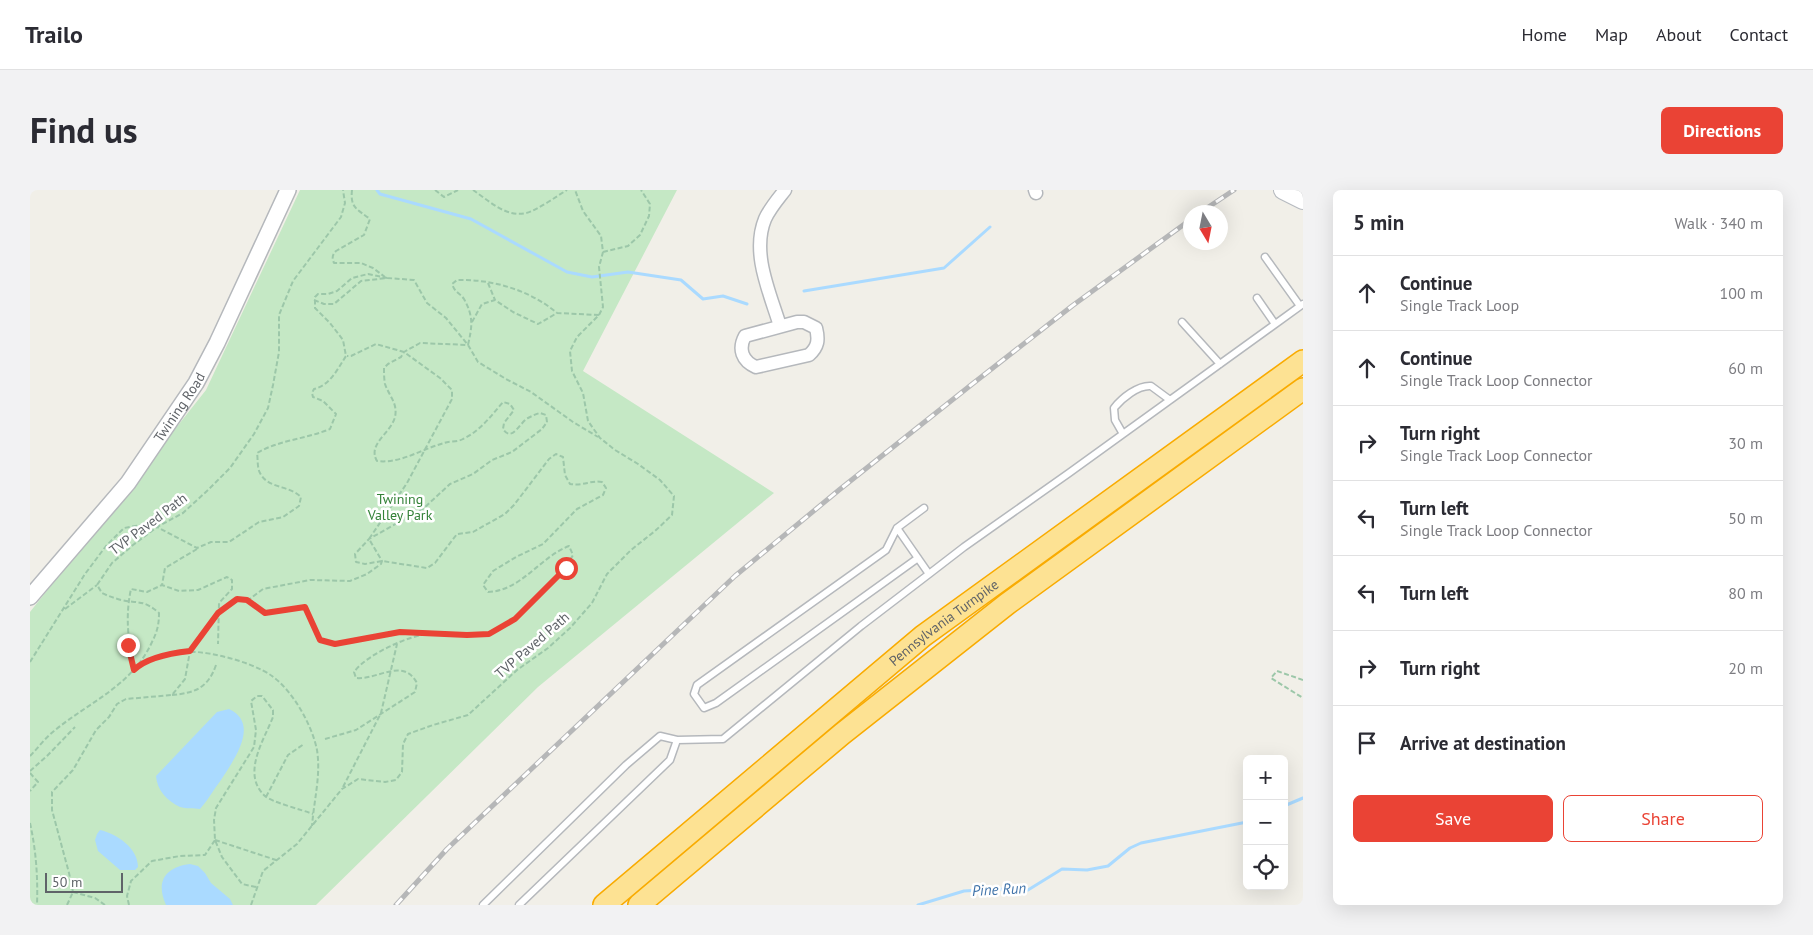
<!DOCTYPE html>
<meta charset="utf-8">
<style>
:root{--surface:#fff;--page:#f2f2f3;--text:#2b2b33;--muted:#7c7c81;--line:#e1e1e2;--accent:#ea4335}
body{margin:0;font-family:"PT Sans",sans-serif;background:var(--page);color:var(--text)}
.controls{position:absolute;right:15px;bottom:15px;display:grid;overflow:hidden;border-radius:8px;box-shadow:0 5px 20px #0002}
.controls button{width:45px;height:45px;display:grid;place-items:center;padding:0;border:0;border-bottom:1px solid var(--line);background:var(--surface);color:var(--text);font:25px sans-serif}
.compass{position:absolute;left:1153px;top:15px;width:45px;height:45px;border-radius:50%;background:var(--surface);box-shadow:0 5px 20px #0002;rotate:170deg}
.scale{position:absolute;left:15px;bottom:12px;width:78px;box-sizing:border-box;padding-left:5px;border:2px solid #5f6368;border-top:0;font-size:14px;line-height:18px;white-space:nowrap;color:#5f6368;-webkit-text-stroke:4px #fff;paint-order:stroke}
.stop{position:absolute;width:15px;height:15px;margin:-11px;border:4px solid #ea4335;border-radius:50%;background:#fff}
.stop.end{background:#ea4335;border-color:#fff;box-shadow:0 1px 5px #0008}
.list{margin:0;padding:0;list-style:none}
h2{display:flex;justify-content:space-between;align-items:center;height:65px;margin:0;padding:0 20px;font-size:21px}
h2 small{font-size:16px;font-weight:400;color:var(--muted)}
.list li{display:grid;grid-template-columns:32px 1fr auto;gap:15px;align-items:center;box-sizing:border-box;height:75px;padding:0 20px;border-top:1px solid var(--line)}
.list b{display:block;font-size:19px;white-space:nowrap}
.list p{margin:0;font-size:16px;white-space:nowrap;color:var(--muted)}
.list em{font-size:16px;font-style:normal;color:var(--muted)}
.actions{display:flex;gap:10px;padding:15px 20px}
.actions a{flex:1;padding:11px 0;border:1px solid var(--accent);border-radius:8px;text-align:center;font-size:18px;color:var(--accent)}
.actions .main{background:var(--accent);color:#fff}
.icon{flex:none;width:28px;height:28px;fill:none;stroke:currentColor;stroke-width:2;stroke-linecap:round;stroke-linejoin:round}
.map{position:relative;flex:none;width:1273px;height:715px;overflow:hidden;border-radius:8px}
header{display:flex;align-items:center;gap:30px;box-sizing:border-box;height:70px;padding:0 25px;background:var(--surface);border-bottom:1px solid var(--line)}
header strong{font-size:24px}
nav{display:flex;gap:28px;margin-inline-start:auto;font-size:18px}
.intro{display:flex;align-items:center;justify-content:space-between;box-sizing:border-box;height:120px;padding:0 30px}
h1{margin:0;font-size:35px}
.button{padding:12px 22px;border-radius:8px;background:var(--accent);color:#fff;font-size:18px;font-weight:700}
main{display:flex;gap:30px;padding:0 30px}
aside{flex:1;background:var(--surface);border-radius:8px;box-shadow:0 5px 20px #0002}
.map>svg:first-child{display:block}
</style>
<header>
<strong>Trailo</strong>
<nav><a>Home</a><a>Map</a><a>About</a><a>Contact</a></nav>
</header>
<div class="intro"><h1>Find us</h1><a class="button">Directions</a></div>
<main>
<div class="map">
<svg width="1273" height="715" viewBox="0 0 1273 715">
<rect width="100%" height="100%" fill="#f1efe8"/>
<path fill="#c5e8c5" d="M270,0H647L553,181L744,303L508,497L286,715H0V422L176,200Z"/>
<path fill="#aadaff" d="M199,519C231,534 203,571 191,590C184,599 178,610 170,619C164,618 156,619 150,617C137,611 127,600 126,586L187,522Z
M70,640C87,644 108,658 108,677L105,680H90L68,661L65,650L67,644Z
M160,674L168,676L175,683L181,693L200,709L203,715H136C125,691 136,677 160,674Z"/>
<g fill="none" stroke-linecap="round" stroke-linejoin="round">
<path stroke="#aadaff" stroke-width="3" d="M347,0L350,4L441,29L537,82L562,87L598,82L651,90L673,109L693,106L717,114
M774,101L914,78L960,37
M1254,616L1273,608
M888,715L934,701L967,699L998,700L1032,679L1057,680L1078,676L1100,658L1111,653L1217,632"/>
<g stroke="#b5b8bc" stroke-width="9">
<path id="service" d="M1235,67L1270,116
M1227,108L1245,134
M1152,132L1190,174
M1093,244L1085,230L1084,218C1092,208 1108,195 1121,196L1140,210
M894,318L867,338L899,384L934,357L1039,283L1273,114
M867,338L856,360L667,495L664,504L674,518L686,513L888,368
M453,715L596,575L630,546L647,550L693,549L831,436L899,384
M489,715L640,570L647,550"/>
</g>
<g stroke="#b5b8bc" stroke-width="15">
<path id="minor" d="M1005,0L1006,3
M767,132H774L786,138C789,150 788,157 779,165L726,177C712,171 708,159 715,146Z
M750,136C740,103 721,63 735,29C740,18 748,9 755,0"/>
</g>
<g stroke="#b5b8bc" stroke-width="18">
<g id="tertiary">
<path id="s1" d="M0,407L98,293L166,193L187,153L258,0"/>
</g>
</g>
<g stroke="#b6babf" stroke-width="20">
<path id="secondary" d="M1253,0L1273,10"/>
</g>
<g stroke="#f9ab00" stroke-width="24">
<g id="motorway">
<path id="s2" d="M574,715L893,446L1273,171"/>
<path d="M609,715L812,544L977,414L1273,199"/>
</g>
</g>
<path stroke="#9cc7a9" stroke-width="2" stroke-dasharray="5 2.5" stroke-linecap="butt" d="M322,0C320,18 327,19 340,29L334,45L306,61C302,65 302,68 304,73H331L343,78L355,87
M405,0L414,7L428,0
M443,0C458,10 476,28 496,23C506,21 527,6 537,0
M573,62L598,56L610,45L619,26L620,14L611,0
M458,93L465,110
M284,110L294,114H304L331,91L357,88L384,90L397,113L416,128L438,155L448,172L476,189L501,202L543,232L568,247
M442,132L452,114L465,110L483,122L508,134L527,123L569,125
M438,155C442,137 444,127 434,109C430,103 425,103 422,94L427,90C462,89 500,100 527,123
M167,359L135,378L132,395L149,401L168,400L197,387L202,390V399L189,413L188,454
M217,411L233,399L280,390L320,391L337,384L351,374L352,371L339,349L377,293L422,209V200L410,188L374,162L346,154L321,166H317
M35,419L67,395
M0,472L55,384L76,356L94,338L116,334L127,337L167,358L181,352H199L229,332L253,327L269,316L271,307C259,295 238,299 230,283C227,278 228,268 227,263C249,250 276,249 300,239L306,224L293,211L283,207L282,203L284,199C300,195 307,180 316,166L313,150L300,133L285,118V107L288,104H298L307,101L322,88L338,84L357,88
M110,474C121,470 132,465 143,463C168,457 221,471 242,486C263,501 282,535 287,560C291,585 284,610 282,636
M105,480C98,454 95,426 101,399L117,402L132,395
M1273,490L1247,481L1241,488L1273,508
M142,505C165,503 178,498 186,475
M295,549L326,540L385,502L387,493C373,467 348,490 326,488L324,482C337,464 380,445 402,443C420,440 442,450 460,444C486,435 529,389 543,365L539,356C510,367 491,401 458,402L453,395L463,381L486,367L513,354L547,319L573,305L576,298L572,292C560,290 555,296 540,294L535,285L533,267L526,264L519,269L484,315L475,324L443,342L427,344L405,373L397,378L352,371L335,374L326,372L325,364L339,349L394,318L420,294L443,284L462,270L482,262L512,239L517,232L516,225L510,223C506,224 502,226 498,228C490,232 482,253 473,239L474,233L484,220L480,214L473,212C461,226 450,241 433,249C428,252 420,251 414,253C392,259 370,274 347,271C337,254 361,243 365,227C368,213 359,206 355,194C354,189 354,183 354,178L358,174L371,167L374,162L390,153L438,155
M0,566C8,558 15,548 24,541C59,512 102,496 122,452C127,442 129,435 129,423C113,409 109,414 91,410C84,408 78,406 72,403L67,395L82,373L103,355L127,337L153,323L178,300L200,278L224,244L238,218L243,195L249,162V125L263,91L311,27L315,13L313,0
M0,581L17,566L45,537
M0,583L8,592L0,601
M313,597L351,523L367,454
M236,607L258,565L274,554
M0,633C6,660 8,687 7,715
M185,650L246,670
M226,697L212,694L192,667L185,650L184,630L186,618L224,557L226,540L221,511L227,506H232L243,520V527C234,550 211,584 235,606C241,612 273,620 283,624
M43,702L65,708L75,715
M37,715L43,702L39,683L22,620V602L43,580L66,540L79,527L87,514L96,509L142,505L155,489L160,461L187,423L207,409L217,411L235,423L275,417L291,450L305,454L370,442L400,443
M99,715L97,706L101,691L122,671L150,666L175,665L185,650
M221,715L233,681L267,654L312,599L328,589L355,592L366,590L372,582L373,554L378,544L403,535L438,525L487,480L518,458L540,438L562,413L577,384L601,360L625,341L642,325L644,306L630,290L608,274L585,260L570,248L558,231L553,203L542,181L540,161L547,147L569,125L573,117L569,77L573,62L571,46L553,21L545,0"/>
<use href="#service" stroke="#fff" stroke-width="6"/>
<use href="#minor" stroke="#fff" stroke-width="12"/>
<use href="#tertiary" stroke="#fff" stroke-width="15"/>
<use href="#secondary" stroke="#fff" stroke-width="18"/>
<use href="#motorway" stroke="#fde293" stroke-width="21"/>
<g stroke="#b6b7b8" stroke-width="5">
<path id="rail" d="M1171,22L1204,0
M366,715L417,659L705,386L809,300L941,195L1042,116L1160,30"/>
</g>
<use href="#rail" stroke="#fff" stroke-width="3" stroke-dasharray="9" stroke-linecap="butt"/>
</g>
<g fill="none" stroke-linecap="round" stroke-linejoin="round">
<path stroke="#ea4335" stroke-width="6" d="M98,455L104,480C117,467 142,463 160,461L188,423L207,409L217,410L235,423L275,417L290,450L305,454L370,442L437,445L459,444L485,429L536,378"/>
</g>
<g text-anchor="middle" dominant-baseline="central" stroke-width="5" stroke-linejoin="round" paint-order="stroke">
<g font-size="14" fill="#5f6368" stroke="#fff">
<text stroke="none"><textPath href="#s1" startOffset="242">Twining Road</textPath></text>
<text transform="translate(118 334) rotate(-37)">TVP Paved Path</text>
<text stroke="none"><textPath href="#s2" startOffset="442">Pennsylvania Turnpike</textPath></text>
<text transform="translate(502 455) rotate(-41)">TVP Paved Path</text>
</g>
<g font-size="14" fill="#348238" stroke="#fff">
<text x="370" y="309">Twining<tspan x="370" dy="16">Valley Park</tspan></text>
</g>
<g font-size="15" font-style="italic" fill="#4174aa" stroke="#fff">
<text transform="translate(969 699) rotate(-3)">Pine Run</text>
</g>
</g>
</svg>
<div class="controls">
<button>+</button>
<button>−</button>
<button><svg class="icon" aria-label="locate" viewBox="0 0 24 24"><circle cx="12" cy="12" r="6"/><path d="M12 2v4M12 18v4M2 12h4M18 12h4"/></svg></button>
</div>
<svg class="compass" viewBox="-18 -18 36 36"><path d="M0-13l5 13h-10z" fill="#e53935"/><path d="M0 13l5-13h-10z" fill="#7c7c81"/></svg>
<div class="scale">50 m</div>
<div class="stop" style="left:536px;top:378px"></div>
<div class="stop end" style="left:98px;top:455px"></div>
</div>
<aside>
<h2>5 min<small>Walk · 340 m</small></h2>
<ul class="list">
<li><svg class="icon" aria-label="ahead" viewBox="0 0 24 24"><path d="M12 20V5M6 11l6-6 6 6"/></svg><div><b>Continue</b><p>Single Track Loop</p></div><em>100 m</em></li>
<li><svg class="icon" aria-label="ahead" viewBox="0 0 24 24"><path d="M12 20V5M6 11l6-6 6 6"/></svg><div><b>Continue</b><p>Single Track Loop Connector</p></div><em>60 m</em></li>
<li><svg class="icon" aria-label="right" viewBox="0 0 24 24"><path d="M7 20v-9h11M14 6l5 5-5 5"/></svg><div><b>Turn right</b><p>Single Track Loop Connector</p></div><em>30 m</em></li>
<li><svg class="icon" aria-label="left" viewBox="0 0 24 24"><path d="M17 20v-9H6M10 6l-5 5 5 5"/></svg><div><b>Turn left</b><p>Single Track Loop Connector</p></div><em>50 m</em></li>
<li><svg class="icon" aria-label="left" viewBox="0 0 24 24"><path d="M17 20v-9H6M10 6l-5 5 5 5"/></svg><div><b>Turn left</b></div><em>80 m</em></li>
<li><svg class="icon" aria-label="right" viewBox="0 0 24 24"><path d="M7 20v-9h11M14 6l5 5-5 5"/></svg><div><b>Turn right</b></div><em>20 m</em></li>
<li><svg class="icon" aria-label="arrive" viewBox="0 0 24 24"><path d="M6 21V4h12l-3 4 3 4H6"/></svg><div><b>Arrive at destination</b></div></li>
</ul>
<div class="actions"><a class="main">Save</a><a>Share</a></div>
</aside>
</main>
